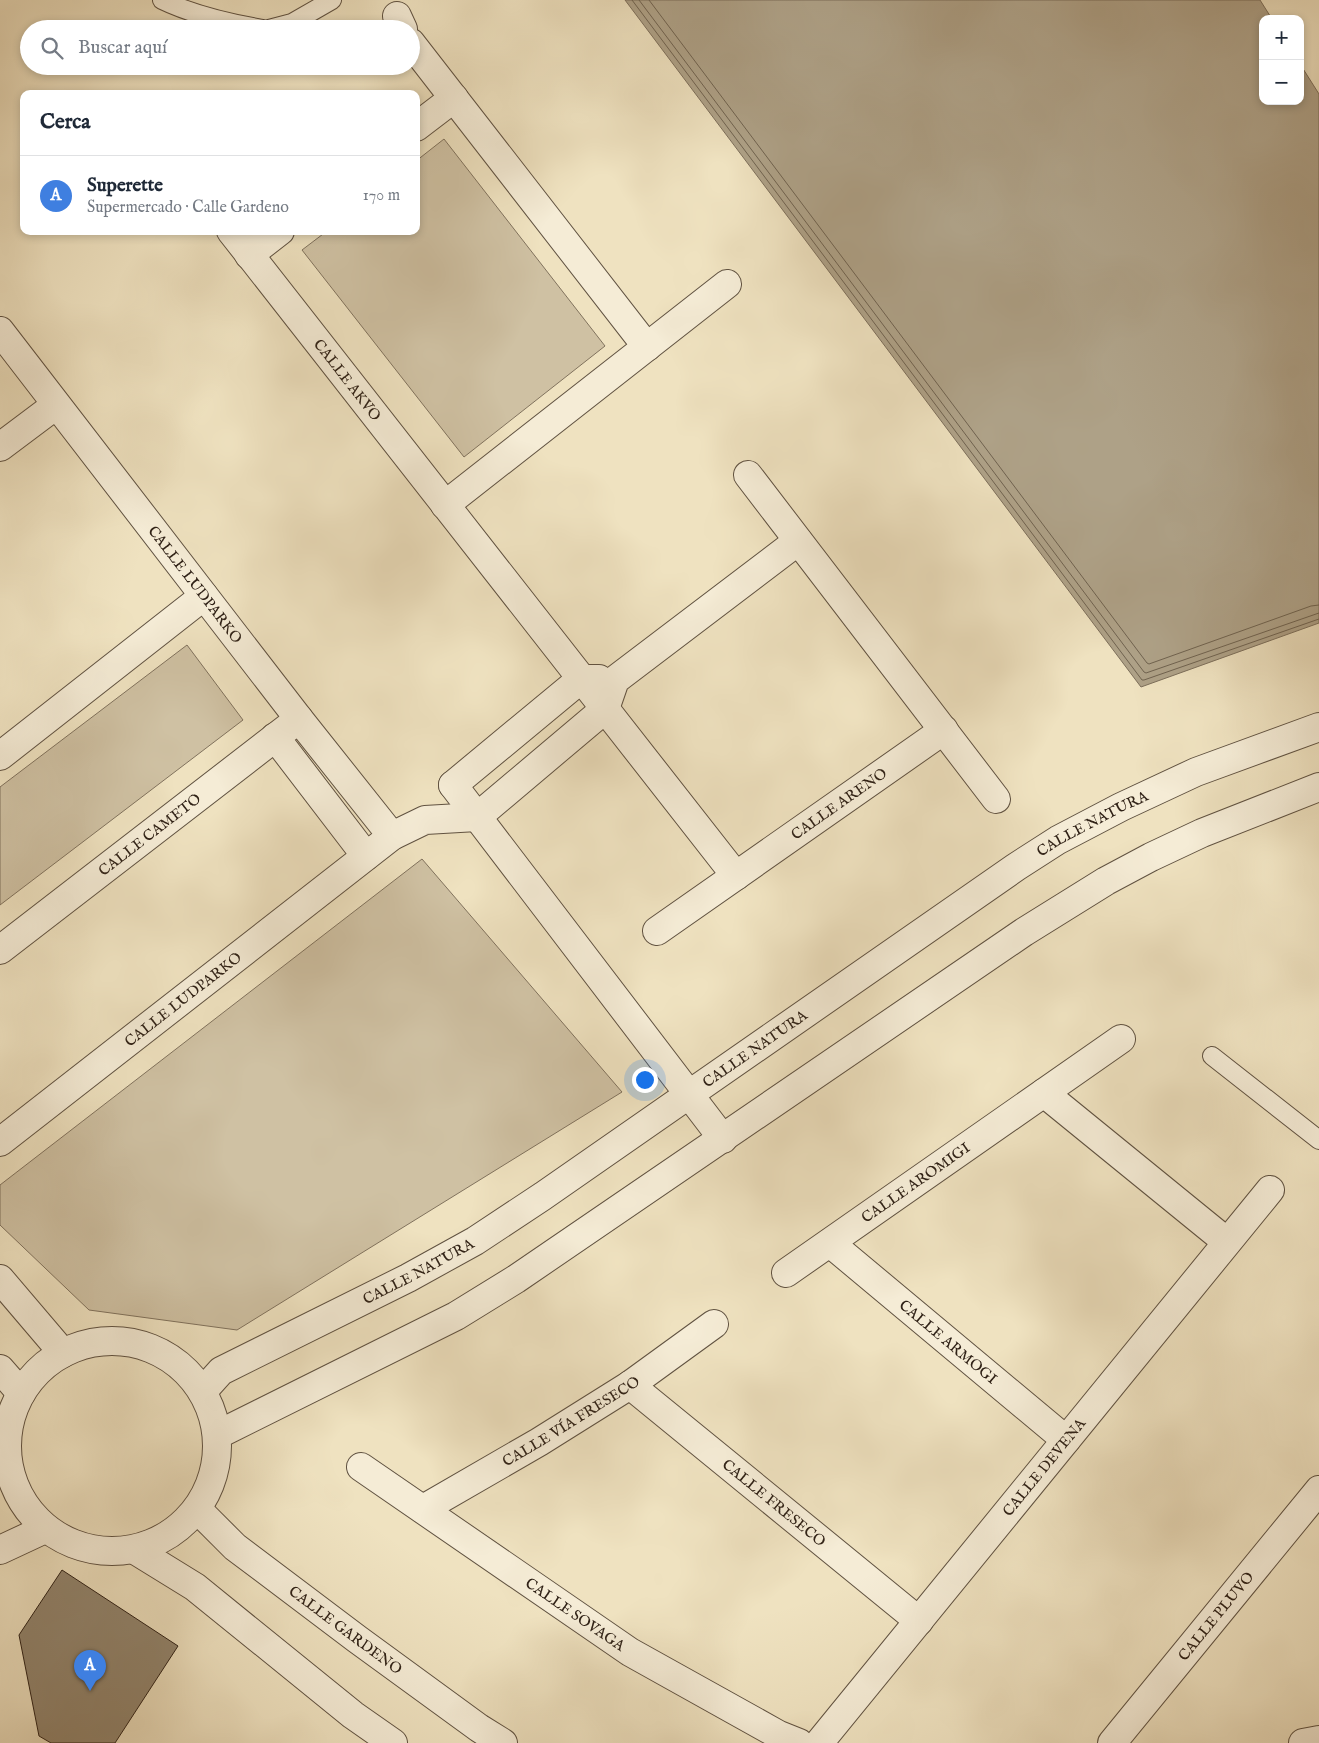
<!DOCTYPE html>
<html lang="es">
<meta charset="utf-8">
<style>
:root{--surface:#fff;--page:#f6f6f7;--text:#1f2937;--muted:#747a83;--line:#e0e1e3;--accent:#2563eb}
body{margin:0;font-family:"IM FELL English",serif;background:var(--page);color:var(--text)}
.controls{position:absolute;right:15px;top:15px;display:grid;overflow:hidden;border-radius:10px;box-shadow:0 2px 8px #0003}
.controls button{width:45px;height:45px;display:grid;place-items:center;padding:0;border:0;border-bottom:1px solid var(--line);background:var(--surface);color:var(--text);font:25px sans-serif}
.you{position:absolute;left:644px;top:1079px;width:18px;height:18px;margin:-12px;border:4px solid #fff;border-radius:50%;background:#1a73e8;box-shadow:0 0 0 8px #1a73e833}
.badge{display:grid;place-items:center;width:32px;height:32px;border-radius:50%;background:var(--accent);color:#fff;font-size:16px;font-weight:700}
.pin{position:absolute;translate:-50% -41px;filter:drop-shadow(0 1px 2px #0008)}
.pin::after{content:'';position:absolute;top:26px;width:18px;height:15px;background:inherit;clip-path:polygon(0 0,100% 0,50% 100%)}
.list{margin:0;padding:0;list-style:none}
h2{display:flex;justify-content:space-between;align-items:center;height:65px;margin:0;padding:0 20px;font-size:21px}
h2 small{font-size:16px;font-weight:400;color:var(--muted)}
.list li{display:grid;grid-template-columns:32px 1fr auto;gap:15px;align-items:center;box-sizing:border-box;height:80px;padding:0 20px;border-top:1px solid var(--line)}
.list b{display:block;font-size:19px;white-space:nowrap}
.list p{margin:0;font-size:16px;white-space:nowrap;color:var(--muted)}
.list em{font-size:16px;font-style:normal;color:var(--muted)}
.icon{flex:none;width:28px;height:28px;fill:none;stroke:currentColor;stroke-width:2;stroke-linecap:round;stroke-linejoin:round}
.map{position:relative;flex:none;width:1319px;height:1743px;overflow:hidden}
.search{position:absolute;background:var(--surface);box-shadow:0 2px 8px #0003;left:20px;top:20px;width:400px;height:55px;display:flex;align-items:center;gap:12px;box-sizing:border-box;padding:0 18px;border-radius:28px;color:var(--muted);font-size:19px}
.panel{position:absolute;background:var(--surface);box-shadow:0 2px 8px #0003;left:20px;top:90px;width:400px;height:145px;border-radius:10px}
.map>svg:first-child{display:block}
</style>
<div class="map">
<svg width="1319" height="1743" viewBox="0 0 1319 1743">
<rect width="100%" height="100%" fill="#efe2c0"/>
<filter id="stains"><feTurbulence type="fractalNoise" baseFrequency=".004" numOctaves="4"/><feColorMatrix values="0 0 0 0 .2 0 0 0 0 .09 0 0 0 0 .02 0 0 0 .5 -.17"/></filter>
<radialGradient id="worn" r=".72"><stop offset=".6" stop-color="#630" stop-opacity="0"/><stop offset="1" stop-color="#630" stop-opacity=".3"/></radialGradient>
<path fill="#cfc1a3" stroke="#80725d" d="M444,139L605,346L464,457L302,250L327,231H416V161Z
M187,645L243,720L0,905V787Z
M422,859L622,1092L237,1330L89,1310L0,1225V1185Z"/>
<path fill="#aea187" stroke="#7c6e5a" d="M625,0H1260L1272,19H1263V101H1300V64L1319,94V623L1141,687Z"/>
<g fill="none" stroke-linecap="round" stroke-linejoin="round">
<path stroke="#6f624f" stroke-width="1" d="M632,0L1142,680H1144L1319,619
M639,0L1144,672L1146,673L1319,613
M649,0L1147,663L1149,664L1311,606L1319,605"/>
</g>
<path fill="#93866f" stroke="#302217" d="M62,1570L178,1646L115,1743H51L39,1736L19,1635Z"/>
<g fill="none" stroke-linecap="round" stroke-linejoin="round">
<g stroke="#605241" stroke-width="20">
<path id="lane" d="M162,0C193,15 228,23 263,29
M269,29L292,23L332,0
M1212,1056L1319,1140"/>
</g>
<g stroke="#605241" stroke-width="30">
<g id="street">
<path d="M397,16L403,29"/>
<path d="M411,43L647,347"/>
<path d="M416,127L454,98"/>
<path id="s1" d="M231,231L736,876"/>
<path d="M249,255L280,231"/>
<path id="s2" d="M0,331L299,719L392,836"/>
<path d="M0,447L56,405"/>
<path d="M748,475L996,799"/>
<path d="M445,505L727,284"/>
<path d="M275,737L366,856"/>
<path d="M0,756L204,596"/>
<path d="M453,785L723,1139"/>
<path d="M453,785L581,679H599"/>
<path id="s3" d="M657,931L944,730"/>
<path id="s4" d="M0,950L299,719"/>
<path d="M1044,1093L1227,1242"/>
<path id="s5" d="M0,1142L392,836L425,820L477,817L605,709L615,680L798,541"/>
<path id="s6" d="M830,1243L1066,1440"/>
<path id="s7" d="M786,1273L1121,1039"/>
<path d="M0,1279L63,1353"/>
<circle cx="112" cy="1446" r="105"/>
<path d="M0,1369L21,1393"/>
<path id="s8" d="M630,1385L919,1621"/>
<path id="s9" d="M203,1391L221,1371L408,1278L475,1241L543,1196L1016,867L1058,840L1121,807L1196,772L1319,727"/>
<path d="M217,1435L456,1316L516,1279L1024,932L1106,881L1151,857L1202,833L1319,787"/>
<path id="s10" d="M361,1467L630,1652L779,1735L799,1743"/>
<path id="s11" d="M197,1509L235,1547L357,1639L479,1728L503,1743"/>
<path id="s12" d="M423,1509L539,1442L630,1385L714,1324"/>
<path d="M0,1550L45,1529"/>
<path d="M135,1550L195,1587L353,1715L393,1743"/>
<path id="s13" d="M819,1743L1270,1190"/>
<path id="s14" d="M1112,1743L1319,1490"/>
<path d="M1303,1743L1319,1740"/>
</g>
</g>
<use href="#lane" stroke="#f5ecd6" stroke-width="18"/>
<use href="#street" stroke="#f5ecd6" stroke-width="28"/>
</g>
<g text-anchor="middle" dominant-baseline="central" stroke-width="4" stroke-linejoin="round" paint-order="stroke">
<g font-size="15" fill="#302217" stroke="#f5ecd6">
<text stroke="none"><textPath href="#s1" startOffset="189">CALLE AKVO</textPath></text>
<text stroke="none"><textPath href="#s2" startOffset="320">CALLE LUDPARKO</textPath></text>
<text stroke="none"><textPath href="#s3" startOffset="222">CALLE ARENO</textPath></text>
<text stroke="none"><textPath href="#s9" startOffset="1058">CALLE NATURA</textPath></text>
<text stroke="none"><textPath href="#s4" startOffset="189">CALLE CAMETO</textPath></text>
<text stroke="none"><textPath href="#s5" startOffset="232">CALLE LUDPARKO</textPath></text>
<text stroke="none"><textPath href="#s9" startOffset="652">CALLE NATURA</textPath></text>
<text stroke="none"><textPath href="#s7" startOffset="158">CALLE AROMIGI</textPath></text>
<text stroke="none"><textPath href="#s9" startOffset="248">CALLE NATURA</textPath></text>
<text stroke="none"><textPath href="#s6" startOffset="154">CALLE ARMOGI</textPath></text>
<text stroke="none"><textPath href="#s12" startOffset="172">CALLE VÍA FRESECO</textPath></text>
<text stroke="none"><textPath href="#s13" startOffset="356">CALLE DEVENA</textPath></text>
<text stroke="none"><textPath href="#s8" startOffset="186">CALLE FRESECO</textPath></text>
<text stroke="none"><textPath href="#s10" startOffset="260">CALLE SOVAGA</textPath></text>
<text stroke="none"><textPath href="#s14" startOffset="164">CALLE PLUVO</textPath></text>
<text stroke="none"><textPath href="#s11" startOffset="192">CALLE GARDENO</textPath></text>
</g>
</g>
<rect width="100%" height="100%" filter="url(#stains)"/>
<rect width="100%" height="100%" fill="url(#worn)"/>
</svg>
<div class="controls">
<button>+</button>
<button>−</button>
</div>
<div class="you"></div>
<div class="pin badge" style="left:90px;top:1691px;background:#3f7fe0">A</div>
<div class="search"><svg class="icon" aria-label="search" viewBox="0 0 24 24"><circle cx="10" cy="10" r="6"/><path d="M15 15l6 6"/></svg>Buscar aquí</div>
<section class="panel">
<h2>Cerca<small></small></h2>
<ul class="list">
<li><span class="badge" style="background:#3f7fe0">A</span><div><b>Superette</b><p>Supermercado · Calle Gardeno</p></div><em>170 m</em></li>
</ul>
</section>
</div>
